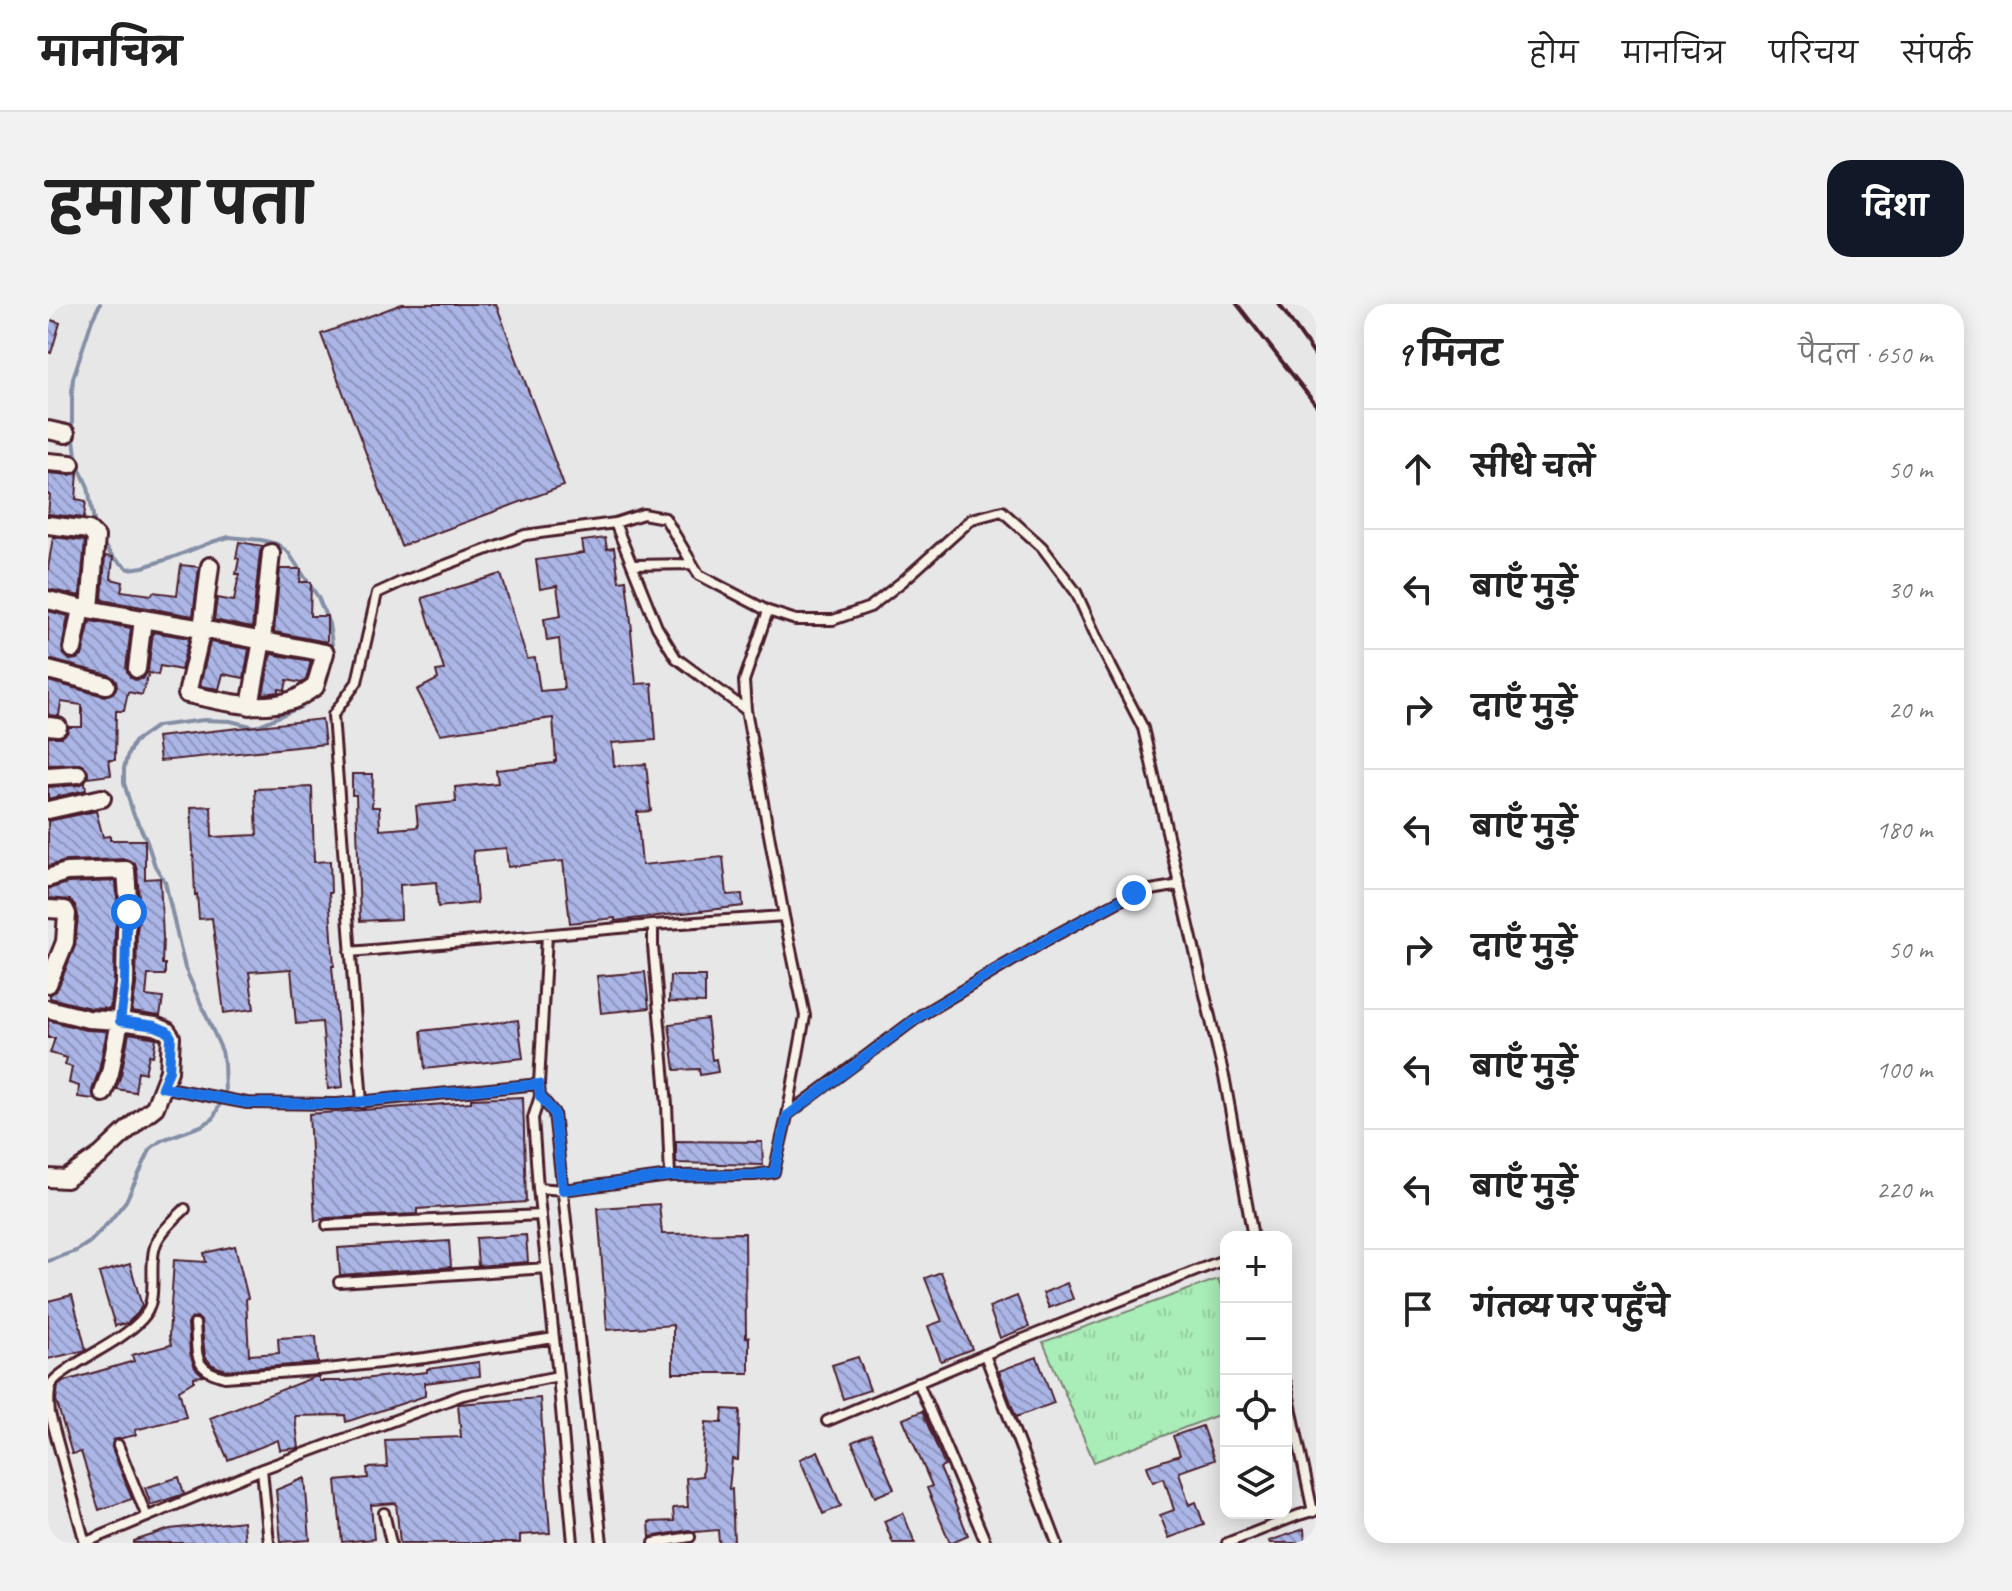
<!DOCTYPE html>
<html lang="hi">
<meta charset="utf-8">
<style>
:root{--surface:#fff;--page:#f2f2f2;--text:#222;--muted:#767676;--line:#e0e0e0;--accent:#111827}
body{margin:0;font-family:Caveat,"Playpen Sans Deva",sans-serif;background:var(--page);color:var(--text)}
.controls{position:absolute;right:24px;bottom:24px;display:grid;overflow:hidden;border-radius:16px;box-shadow:0 4px 20px #0003}
.controls button{width:72px;height:72px;display:grid;place-items:center;padding:0;border:0;border-bottom:2px solid var(--line);background:var(--surface);color:var(--text);font:40px sans-serif}
.stop{position:absolute;width:24px;height:24px;margin:-18px;border:6px solid #1a73e8;border-radius:50%;background:#fff}
.stop.end{background:#1a73e8;border-color:#fff;box-shadow:0 2px 8px #0008}
.list{margin:0;padding:0;list-style:none}
h2{display:flex;justify-content:space-between;align-items:center;height:104px;margin:0;padding:0 32px;font-size:34px}
h2 small{font-size:26px;font-weight:400;color:var(--muted)}
.list li{display:grid;grid-template-columns:52px 1fr auto;gap:24px;align-items:center;box-sizing:border-box;height:120px;padding:0 32px;border-top:2px solid var(--line)}
.list b{display:block;font-size:30px;white-space:nowrap}
.list em{font-size:26px;font-style:normal;color:var(--muted)}
.icon{flex:none;width:44px;height:44px;fill:none;stroke:currentColor;stroke-width:2;stroke-linecap:round;stroke-linejoin:round}
.map{position:relative;flex:none;width:1268px;height:1239px;overflow:hidden;border-radius:24px}
header{display:flex;align-items:center;gap:48px;box-sizing:border-box;height:112px;padding:0 40px;background:var(--surface);border-bottom:2px solid var(--line)}
header strong{font-size:38px}
nav{display:flex;gap:44px;margin-inline-start:auto;font-size:28px}
.intro{display:flex;align-items:center;justify-content:space-between;box-sizing:border-box;height:192px;padding:0 48px}
h1{margin:0;font-size:56px}
.button{padding:20px 36px;border-radius:24px;background:var(--accent);color:#fff;font-size:28px;font-weight:700}
main{display:flex;gap:48px;padding:0 48px}
aside{flex:1;background:var(--surface);border-radius:24px;box-shadow:0 4px 20px #0003}
.map>svg:first-child{display:block}
</style>
<header>
<strong>मानचित्र</strong>
<nav><a>होम</a><a>मानचित्र</a><a>परिचय</a><a>संपर्क</a></nav>
</header>
<div class="intro"><h1>हमारा पता</h1><a class="button">दिशा</a></div>
<main>
<div class="map">
<svg width="1268" height="1239" viewBox="0 0 1268 1239">
<defs>
<pattern id="park-tufts" width="24" height="20" patternUnits="userSpaceOnUse" patternTransform="scale(2)"><rect width="24" height="20" fill="#a9edb8"/><path d="M3 7l-1-3M5 7V3M7 7l1-3M15 17l-1-3M17 17v-4M19 17l1-3" fill="none" stroke="#93cb9e"/></pattern>
<pattern id="building-back-hatch" width="6" height="6" patternUnits="userSpaceOnUse" patternTransform="scale(2)"><rect width="6" height="6" fill="#abb6e7"/><path d="M-1 5l2 2M0 0l6 6M5-1l2 2" fill="none" stroke="#8d93bb"/></pattern>
</defs>
<rect width="100%" height="100%" fill="#e8e7e8"/>
<filter id="ink" filterUnits="userSpaceOnUse"><feTurbulence type="fractalNoise" baseFrequency=".0125" numOctaves="2"/><feDisplacementMap in="SourceGraphic" scale="16" xChannelSelector="R" yChannelSelector="G"/><feConvolveMatrix kernelMatrix="1 2 1 2 8 2 1 2 1" color-interpolation-filters="sRGB"/></filter>
<g filter="url(#ink)">
<path fill="url(#park-tufts)" stroke="#7a8672" stroke-width="2" d="M1170,975L1178,994V1108L1046,1158L995,1038Z"/>
<g fill="none" stroke-linecap="round" stroke-linejoin="round">
<path stroke="#848ea5" stroke-width="4" d="M47,223L40,183L29,159L24,120V89L25,74L44,16L52,0
M53,238L66,254L81,265L95,263L123,254L164,238L181,233L213,236L229,240L240,248L270,293L281,320L284,340L283,349
M0,957L28,947L42,938L61,918L78,897L103,844L114,836L153,822L165,815L177,789L176,759L174,747L137,664L117,578L107,562L98,535L85,509L76,479V464L80,450L86,438L109,422L156,416L182,417L207,423L255,402L264,393"/>
</g>
<path fill="url(#building-back-hatch)" stroke="#4a1f2b" stroke-width="2" d="M354,0H448L516,182L353,242L273,30Z
M0,15L12,19L3,49L0,48Z
M30,168L28,195L38,197L36,214L0,210L2,191H0V169L22,171Z
M5,233L37,237L32,292L0,285V264Z
M557,234L559,245L566,244L571,277L578,276L584,326H583L588,380L604,379L608,436L564,439L566,462L598,460L603,507L589,508L594,561L675,553L679,591L694,590L695,602L567,617V614L522,619L515,557L460,563L458,544L425,547L429,599L390,603L388,578L352,581L353,615L312,617L308,491H304V470H325L324,503H331L332,526L370,523L368,502L408,498L407,483L450,479L448,466L506,459V457H508L505,414L392,430L369,386L390,375L388,367L396,366L374,294L453,270L479,355L487,354L492,387L516,385L511,335L499,337L496,315L513,312L509,282L492,285L488,256L536,249L534,237Z
M191,238L215,242L212,248L204,324L166,316L169,294L186,297L191,270H188L191,255L188,254Z
M57,252L65,253L63,275L75,278L73,287L104,291L105,288L129,291L133,261L151,263L145,312L54,296Z
M232,265H253L252,278H263L262,312H279V338L226,328Z
M0,307L20,312L14,344L15,349L22,356L29,355L34,352L42,317L83,324L78,364L82,373L87,376L94,375L100,367L105,328L141,334L133,366L112,362L110,371L101,369L94,391L80,388L76,407H68L67,456H61L63,471L40,474L39,465L34,460L0,461V433H14L19,429L21,423H34V401L13,398L11,412L0,411V377L56,392L65,389L69,383L68,377L61,371L0,355Z
M162,338L201,345L196,374L175,370L171,385L152,382Z
M223,350L263,357L258,376L253,379L239,376L237,386L231,385V388L215,390Z
M274,415L277,440L112,457L109,433Z
M37,478L38,486L0,495V483L31,481Z
M264,483L266,558L282,557L283,589H281L286,662H284L295,783L280,785L274,718L248,720L243,665L201,668L206,705L176,709L164,614L151,615L149,590L147,591L143,503L163,502L164,533L209,531L207,485Z
M48,507L55,533L62,532V536H97V575L112,574L115,634L114,660H117V671H100L98,692L115,694L112,712L84,708L88,681L89,627L92,608L89,565L87,559L78,555L18,557L0,562V517Z
M68,577L70,607L67,626L66,679L62,705L42,704L2,694V691L10,684L27,642L30,611L27,601L22,596L0,594V585L20,579Z
M597,668L601,704L553,709L549,672Z
M622,672H657V699L621,698Z
M659,715L664,756L668,755L670,768L652,771L651,765L627,766L621,720Z
M0,716L37,726L59,727L51,766L44,786L46,795L30,793L31,782L21,779L24,763L17,761L19,754L2,749L7,734H0Z
M470,716L475,754L377,765L373,727Z
M81,729L108,734L105,752L101,751L97,769L90,767L87,788L68,785L73,771Z
M475,793L478,898L369,905V910L279,914L267,917L261,810L423,798V795Z
M628,837L714,838L715,861L628,859Z
M611,900L614,930L697,929L698,1033H701V1069H625V1021L559,1026L550,904Z
M478,931L480,958L430,962L428,934Z
M401,937L403,963L292,971L290,944Z
M187,942L200,994L198,995L201,1051L231,1049L230,1034L268,1032L270,1059L178,1066L169,1063L163,1060L157,1052L153,1017L149,1013L144,1014L140,1020L142,1049L147,1064L156,1072L146,1073V1077L131,1086L138,1113L87,1126L88,1131L65,1136L64,1144L84,1195L51,1206L33,1148L24,1150L8,1096L10,1082L14,1078L86,1057L84,1051L123,1041L121,1032L126,956L158,958L156,949Z
M82,960L94,1002L89,1010L79,1019L67,1022L51,969Z
M893,968L924,1045L893,1057L880,1022L894,1017L877,974Z
M1019,979L1025,995L1001,1004L995,989Z
M24,991L38,1046L0,1055V997Z
M969,992L981,1023L952,1034L941,1003Z
M810,1053L822,1086L795,1095L784,1061Z
M989,1053L1006,1099L968,1113L951,1067Z
M431,1058L432,1072L377,1079V1092L298,1118L297,1111L247,1112L251,1144L232,1146L230,1136L180,1156L162,1114L266,1073H271V1077H295L379,1068V1065Z
M492,1094L502,1229L472,1231V1239H352L348,1199L323,1201L326,1235L294,1238L288,1177L320,1174L319,1164L339,1163L337,1136L413,1133L410,1100Z
M675,1105L692,1106L690,1156L684,1155L681,1185H684L686,1239H671L670,1226L647,1228L641,1226L602,1233L601,1218L626,1217L625,1204L640,1203L638,1174L654,1172L658,1118L674,1119Z
M874,1107L897,1162L892,1164L920,1231L902,1239L879,1184L884,1182L855,1115Z
M1154,1122L1166,1156L1131,1168L1141,1201L1148,1198L1156,1221L1121,1234L1112,1211L1126,1206L1116,1174L1105,1178L1099,1162L1132,1151L1125,1132Z
M823,1130L846,1185L827,1193L804,1138Z
M770,1147L793,1202L775,1210L752,1155Z
M131,1173L136,1190L103,1201L97,1184Z
M257,1174L262,1236L233,1238L228,1186Z
M855,1209L867,1239H845L836,1217Z
M195,1217L197,1239H86V1237L122,1225Z
M1256,1225L1257,1239H1222L1221,1237Z"/>
<g fill="none" stroke-linecap="round" stroke-linejoin="round">
<g stroke="#4a1f2b" stroke-width="14">
<path id="lane" d="M567,219L609,323L628,354L698,406
M584,261L644,260
M720,307L748,316H785L822,303L855,277L924,215L954,207L994,243L1028,288L1052,341L1095,424L1177,777L1205,933
M605,621V642L619,801L622,872
M499,631L491,780L492,792L485,814L490,884L510,1072L525,1239
M302,648L605,621L736,612
M114,783L199,799L289,800L491,780
M492,792L506,809L554,1239
M314,799L285,411L309,378L329,289L353,278L477,231L567,219L595,210L617,214L651,271L720,307L696,377L698,406L736,612L757,712L739,812L726,868L707,871L622,872L515,886L490,884
M739,811L873,711L1002,634L1086,589L1132,581
M279,921L493,911
M291,978L499,964
M147,1020C150,1050 143,1065 177,1073L270,1066L377,1054L506,1034
M937,1051L1009,1239
M870,1078L938,1239
M1238,1079L1265,1208
M779,1117L955,1043L1178,955
M70,1141L99,1213
M214,1165L221,1239
M336,1209L343,1239
M36,1239L214,1165L415,1091L510,1072
M37,1239L2,1110C1,1100 0,1088 4,1079C8,1072 21,1065 28,1060C50,1046 76,1034 94,1015C113,995 98,961 109,937C115,925 127,915 137,905
M606,1239L642,1233
M1179,1239L1251,1211L1268,1206"/>
</g>
<g stroke="#4a1f2b" stroke-width="22">
<path id="street" d="M0,126L18,130
M0,158L23,160
M0,221L41,226L48,233L42,305
M0,296L33,304L25,345
M34,304L95,315L89,365
M95,315L154,325L277,349L267,383C260,387 252,393 245,396C209,408 174,397 139,390L154,325L162,262
M0,366L58,381
M202,402L214,336L223,249
M0,422L10,423
M0,472L30,470
M0,506L54,494
M0,574L18,568L78,566L81,608L78,626L77,680L72,717L40,715L0,705
M0,605L17,606L19,610L17,638L0,680
M0,874L18,875L53,851L89,817L107,803L121,767L123,733L119,727L107,722L72,717L62,769L55,789"/>
</g>
<use href="#lane" stroke="#f7f3e8" stroke-width="8"/>
<use href="#street" stroke="#f7f3e8" stroke-width="16"/>
<path stroke="#4a1f2b" stroke-width="4" d="M1189,0L1268,101
M1231,0L1268,53"/>
</g>
</g>
<g fill="none" stroke-linecap="round" stroke-linejoin="round" filter="url(#ink)">
<path stroke="#1a73e8" stroke-width="10" d="M81,608L78,626L77,680L72,717L107,722L119,727L123,733L121,767L114,783L199,799L289,800L491,780L492,792L506,809L515,886L622,872L707,871L726,868L739,812L873,711L1002,634L1086,589"/>
</g>
</svg>
<div class="controls">
<button>+</button>
<button>−</button>
<button><svg class="icon" aria-label="locate" viewBox="0 0 24 24"><circle cx="12" cy="12" r="6"/><path d="M12 2v4M12 18v4M2 12h4M18 12h4"/></svg></button>
<button><svg class="icon" aria-label="layers" viewBox="0 0 24 24"><path d="M12 4l9 5-9 5-9-5zM3 14l9 5 9-5"/></svg></button>
</div>
<div class="stop" style="left:81px;top:608px"></div>
<div class="stop end" style="left:1086px;top:589px"></div>
</div>
<aside>
<h2>9 मिनट<small>पैदल · 650 m</small></h2>
<ul class="list">
<li><svg class="icon" aria-label="ahead" viewBox="0 0 24 24"><path d="M12 20V5M6 11l6-6 6 6"/></svg><div><b>सीधे चलें</b></div><em>50 m</em></li>
<li><svg class="icon" aria-label="left" viewBox="0 0 24 24"><path d="M17 20v-9H6M10 6l-5 5 5 5"/></svg><div><b>बाएँ मुड़ें</b></div><em>30 m</em></li>
<li><svg class="icon" aria-label="right" viewBox="0 0 24 24"><path d="M7 20v-9h11M14 6l5 5-5 5"/></svg><div><b>दाएँ मुड़ें</b></div><em>20 m</em></li>
<li><svg class="icon" aria-label="left" viewBox="0 0 24 24"><path d="M17 20v-9H6M10 6l-5 5 5 5"/></svg><div><b>बाएँ मुड़ें</b></div><em>180 m</em></li>
<li><svg class="icon" aria-label="right" viewBox="0 0 24 24"><path d="M7 20v-9h11M14 6l5 5-5 5"/></svg><div><b>दाएँ मुड़ें</b></div><em>50 m</em></li>
<li><svg class="icon" aria-label="left" viewBox="0 0 24 24"><path d="M17 20v-9H6M10 6l-5 5 5 5"/></svg><div><b>बाएँ मुड़ें</b></div><em>100 m</em></li>
<li><svg class="icon" aria-label="left" viewBox="0 0 24 24"><path d="M17 20v-9H6M10 6l-5 5 5 5"/></svg><div><b>बाएँ मुड़ें</b></div><em>220 m</em></li>
<li><svg class="icon" aria-label="arrive" viewBox="0 0 24 24"><path d="M6 21V4h12l-3 4 3 4H6"/></svg><div><b>गंतव्य पर पहुँचे</b></div></li>
</ul>
</aside>
</main>
